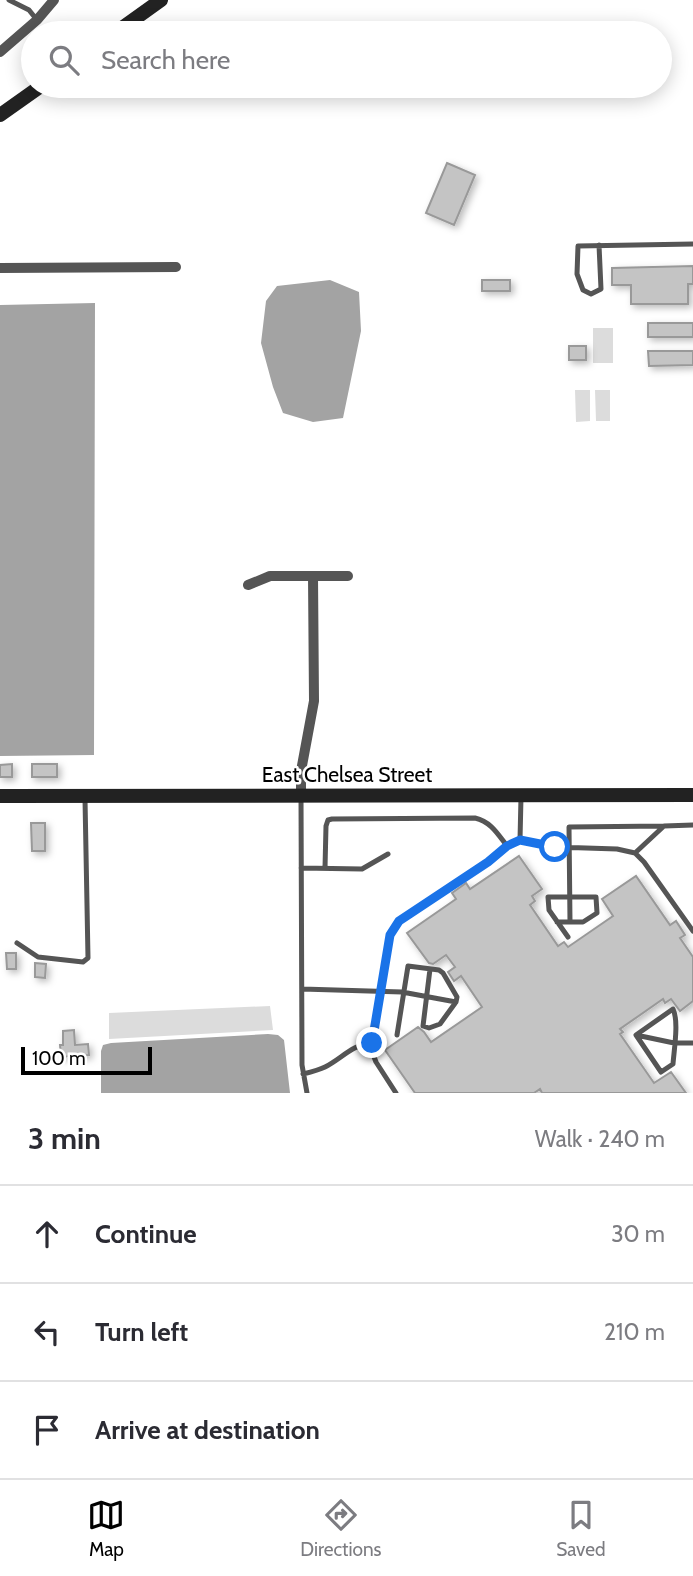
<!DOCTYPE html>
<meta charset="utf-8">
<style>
:root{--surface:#fff;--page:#f7f7f7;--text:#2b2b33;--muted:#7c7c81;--line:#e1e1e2;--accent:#000}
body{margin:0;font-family:Cabin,sans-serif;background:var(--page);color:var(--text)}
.scale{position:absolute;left:21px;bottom:18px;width:131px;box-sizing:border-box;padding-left:7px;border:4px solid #000;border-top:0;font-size:19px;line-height:24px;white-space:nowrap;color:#000;-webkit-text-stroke:5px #fff;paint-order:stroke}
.stop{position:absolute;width:21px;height:21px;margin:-16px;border:5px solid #1a73e8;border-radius:50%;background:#fff}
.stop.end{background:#1a73e8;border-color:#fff;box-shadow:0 2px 7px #0008}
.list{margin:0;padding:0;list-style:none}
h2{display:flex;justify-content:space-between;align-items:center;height:91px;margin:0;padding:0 28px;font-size:30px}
h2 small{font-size:23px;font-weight:400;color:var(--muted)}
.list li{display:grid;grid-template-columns:46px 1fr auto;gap:21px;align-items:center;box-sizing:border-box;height:98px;padding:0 28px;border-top:2px solid var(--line)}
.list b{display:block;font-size:26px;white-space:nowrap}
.list em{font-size:23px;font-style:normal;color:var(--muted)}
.icon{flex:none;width:38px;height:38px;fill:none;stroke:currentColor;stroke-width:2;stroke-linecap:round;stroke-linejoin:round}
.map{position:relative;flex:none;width:693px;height:1093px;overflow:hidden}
.search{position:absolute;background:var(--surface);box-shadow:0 4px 18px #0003;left:21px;right:21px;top:21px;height:77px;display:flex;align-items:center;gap:18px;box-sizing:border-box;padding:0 24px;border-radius:38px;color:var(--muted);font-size:26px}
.sheet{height:385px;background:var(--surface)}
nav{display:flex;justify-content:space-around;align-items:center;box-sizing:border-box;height:98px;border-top:2px solid var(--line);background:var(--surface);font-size:19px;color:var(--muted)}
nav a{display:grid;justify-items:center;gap:4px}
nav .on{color:var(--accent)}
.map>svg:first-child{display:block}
</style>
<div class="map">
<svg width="693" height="1093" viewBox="0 0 693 1093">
<defs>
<filter id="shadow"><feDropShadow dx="3" dy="3" stdDeviation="3.5" flood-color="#0004"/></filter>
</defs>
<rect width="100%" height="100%" fill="#fff"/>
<path fill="#dcdcdc" d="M593,328H613V363H593Z
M575,390H590V421L576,422Z
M595,390H610V421H596Z
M270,1006L273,1030L109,1039V1013Z"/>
<path fill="#a3a3a3" d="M330,280L359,292L361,331L343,418L313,422L283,413L273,387L261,343L266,301L277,286Z
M95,303L94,755L0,756V305Z
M268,1034L278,1035L284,1040L290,1093H101V1051L103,1045L111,1043Z"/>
<path fill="#c4c4c4" stroke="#999" stroke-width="2" filter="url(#shadow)" d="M447,163L475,175L454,225L426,213Z
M693,266V284H688V304H631V285H612V268Z
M482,280H510V291H482Z
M648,323H693V337H648Z
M569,346H586V360H569Z
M648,351H693V365L649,366Z
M12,764V777H0V765Z
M32,764H57V777H32Z
M31,823H45V851H32Z
M519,856L542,889L532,896L535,901L530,905L558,946L564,942L568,947L613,916L602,899L636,876L670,925L676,921L685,935L680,938L693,957V1001L680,1011L671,999L665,1003L663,999L620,1029L623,1032L620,1034L654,1083L671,1072L686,1093H542L540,1089L534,1093H415L385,1050L418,1027L424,1032L431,1042L482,1007L461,976L454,981L448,972L455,967L446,955L433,964L429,963L407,933L456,899L452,893L466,883L470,889Z
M6,953H16V969H7Z
M35,963L46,964L45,978L35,977Z
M74,1030L75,1045L88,1044L89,1055L61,1057L60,1045H63V1031Z"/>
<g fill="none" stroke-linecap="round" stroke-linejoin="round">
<path stroke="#555" stroke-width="5" d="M9,0L29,10L37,20
M599,245L601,289L591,294L583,290L577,274L578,246L693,244
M301,796L302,1065L307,1093
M520,840L521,797
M635,853L664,826L693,825
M301,868L362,869L388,854
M325,868L326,826L328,820L332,819L475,818C491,822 497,833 507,846
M557,922H583L597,913L596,897H548L549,910L568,937
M570,922L569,827L664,826
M17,943L38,957L83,962L88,958L85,799
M302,989L402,992L456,1002
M397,1035L408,966L439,970L443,973L457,997L456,1002L440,1024L429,1028L423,1026L430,969
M636,1035L661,1072L673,1064C674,1050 679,1021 673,1009L636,1035L674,1043H693
M303,1074C311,1072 319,1070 325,1067C341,1059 353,1044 372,1043
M396,1093L376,1062L371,1049L390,935L399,921L488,862L507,846L520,840L555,847L617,849L635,853L644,862L693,931"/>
<path stroke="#555" stroke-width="10" d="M0,52L37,20L54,0
M0,268L176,267
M248,585L270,576H348
M301,795V771L314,701L313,576"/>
<path stroke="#222" stroke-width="14" d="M115,33L161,0
M0,115L41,86
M0,796L693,795"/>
</g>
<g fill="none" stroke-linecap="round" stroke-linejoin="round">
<path stroke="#1a73e8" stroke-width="9" d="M372,1043L390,935L399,921L488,862L507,846L520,840L555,847"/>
</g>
<g text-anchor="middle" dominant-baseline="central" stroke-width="5" stroke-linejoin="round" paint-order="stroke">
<g font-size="21" fill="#000" stroke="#fff">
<text x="347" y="774">East Chelsea Street</text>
</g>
</g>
</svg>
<div class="scale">100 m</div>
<div class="stop" style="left:555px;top:847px"></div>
<div class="stop end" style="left:372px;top:1043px"></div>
<div class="search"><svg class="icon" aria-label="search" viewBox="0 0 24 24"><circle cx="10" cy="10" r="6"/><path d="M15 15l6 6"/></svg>Search here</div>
</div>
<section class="sheet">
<h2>3 min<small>Walk · 240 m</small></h2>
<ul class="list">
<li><svg class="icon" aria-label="ahead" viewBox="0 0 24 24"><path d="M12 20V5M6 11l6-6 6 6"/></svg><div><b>Continue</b></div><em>30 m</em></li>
<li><svg class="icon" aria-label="left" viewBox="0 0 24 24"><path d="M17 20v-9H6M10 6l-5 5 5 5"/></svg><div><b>Turn left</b></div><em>210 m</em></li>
<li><svg class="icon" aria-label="arrive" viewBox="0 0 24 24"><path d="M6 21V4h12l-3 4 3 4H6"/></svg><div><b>Arrive at destination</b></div></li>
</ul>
</section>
<nav>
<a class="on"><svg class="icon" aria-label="map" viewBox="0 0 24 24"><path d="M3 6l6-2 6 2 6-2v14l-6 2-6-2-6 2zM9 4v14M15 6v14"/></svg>Map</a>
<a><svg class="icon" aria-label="directions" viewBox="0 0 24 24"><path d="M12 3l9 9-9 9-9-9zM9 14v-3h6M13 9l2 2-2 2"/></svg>Directions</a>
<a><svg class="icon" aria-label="saved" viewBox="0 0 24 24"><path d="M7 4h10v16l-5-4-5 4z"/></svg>Saved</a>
</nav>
